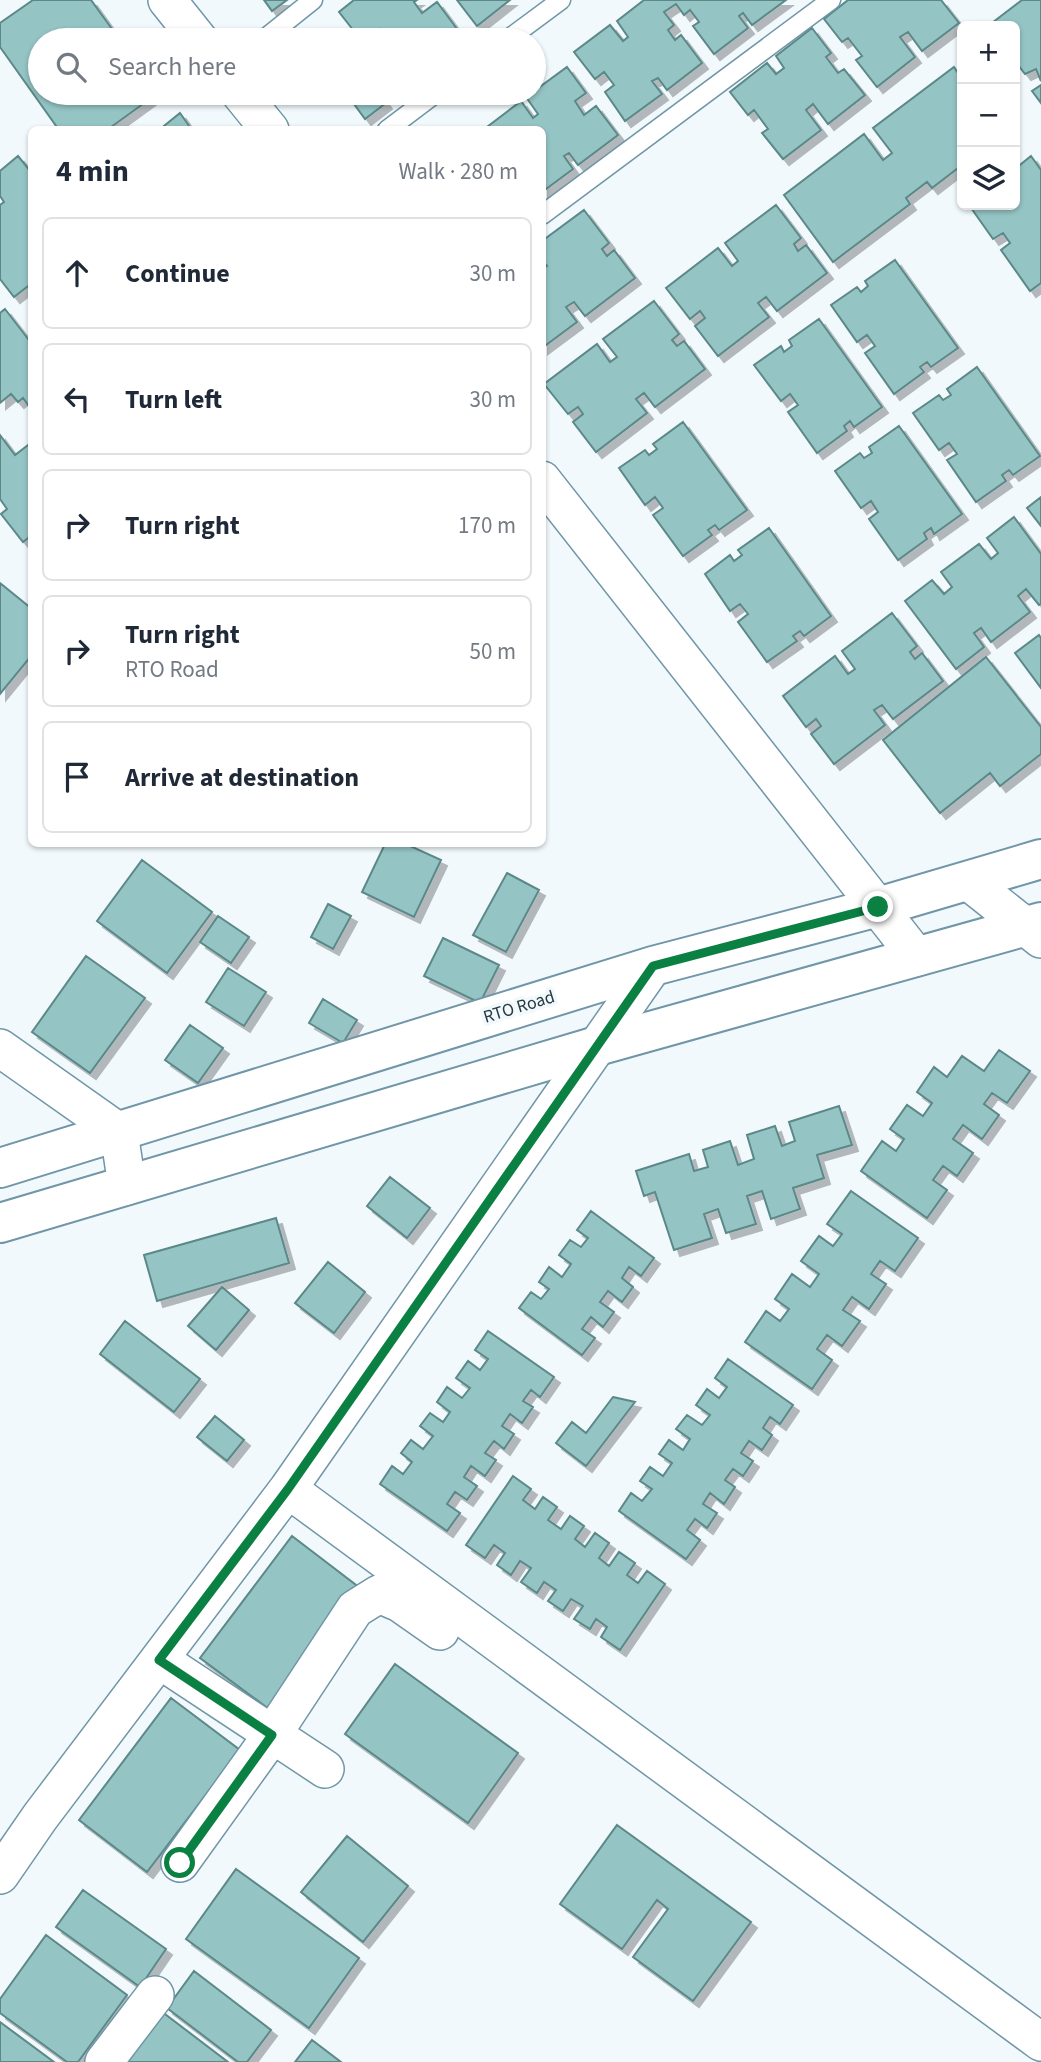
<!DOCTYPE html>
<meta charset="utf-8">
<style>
:root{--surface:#fff;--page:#f6f6f7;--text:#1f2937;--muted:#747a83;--line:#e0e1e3}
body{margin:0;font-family:"Source Sans 3",sans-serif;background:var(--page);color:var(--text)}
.controls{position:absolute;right:21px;top:21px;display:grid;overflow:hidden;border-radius:10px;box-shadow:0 2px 5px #0004}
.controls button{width:63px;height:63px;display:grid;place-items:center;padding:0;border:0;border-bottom:2px solid var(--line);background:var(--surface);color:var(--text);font:35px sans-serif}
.stop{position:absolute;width:21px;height:21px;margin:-16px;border:5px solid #0b8043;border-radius:50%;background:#fff}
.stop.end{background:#0b8043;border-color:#fff;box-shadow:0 2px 7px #0008}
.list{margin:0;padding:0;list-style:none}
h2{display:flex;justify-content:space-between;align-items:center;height:91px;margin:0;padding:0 28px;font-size:30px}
h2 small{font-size:23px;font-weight:400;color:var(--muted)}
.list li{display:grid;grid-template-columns:46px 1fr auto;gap:21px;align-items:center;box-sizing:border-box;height:112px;margin:0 14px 14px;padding:0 14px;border:2px solid var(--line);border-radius:10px}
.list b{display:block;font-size:26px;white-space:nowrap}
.list p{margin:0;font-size:23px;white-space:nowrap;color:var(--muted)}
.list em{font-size:23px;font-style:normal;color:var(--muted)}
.icon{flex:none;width:38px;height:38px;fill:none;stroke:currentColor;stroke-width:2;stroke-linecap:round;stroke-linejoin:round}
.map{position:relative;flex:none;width:1041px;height:2062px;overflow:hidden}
.search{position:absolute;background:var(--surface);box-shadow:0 2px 5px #0004;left:28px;top:28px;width:518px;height:77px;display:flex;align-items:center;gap:18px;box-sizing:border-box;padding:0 24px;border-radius:38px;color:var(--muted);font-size:26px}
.panel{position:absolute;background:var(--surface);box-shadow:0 2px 5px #0004;left:28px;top:126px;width:518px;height:721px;border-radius:10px}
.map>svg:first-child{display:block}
</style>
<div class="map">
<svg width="1041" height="2062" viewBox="0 0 1041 2062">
<defs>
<filter id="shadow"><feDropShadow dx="6" dy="6" stdDeviation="0" flood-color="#0004"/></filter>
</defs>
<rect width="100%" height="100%" fill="#f1f9fd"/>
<path fill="#95c4c4" stroke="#5b8888" stroke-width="2" filter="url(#shadow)" d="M33,0H91L120,40H40V93H158L107,130H59L0,47V23Z
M264,0H287L272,11Z
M354,0H417L414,2L422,13L437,2L463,37L459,40H388L380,29L366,40H361L339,12Z
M457,0H510L477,26Z
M644,0H786L752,25L743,13L739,16L748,28L714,54L693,26L699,22L690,10L684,15L676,4L664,12L674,25L668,30L675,40L681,35L702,63L667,90L658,78L652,81L662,94L625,121L605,92L614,85L604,72L595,79L574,52L610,25L623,41L628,37L617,21Z
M848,0H941L959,23L922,51L908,32L900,37L915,57L877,87L856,60L862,56L848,38L842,42L824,19Z
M1022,0H1041V81L1036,69L1025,74L1015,61V26H988Z
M812,28L831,53L826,57L838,73L844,69L865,95L828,124L813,104L806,110L821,130L783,159L762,133L768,129L754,110L748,115L730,92L767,63L776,74L784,68L776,56Z
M567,67L586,93L575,101L584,115L596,106L618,135L578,165L569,153L564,156L573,169L542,192V130H483L521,101L533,118L538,114L526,97Z
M954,67L962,79V165L932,188L927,182L906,198L910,204L833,262L784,195L864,134L883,160L892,153L873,128Z
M1041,85V103L1032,91Z
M346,93H379L386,103L365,119Z
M180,113L192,130H159Z
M18,156L32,173V283L14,297L0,279V205L4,202L0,196V171Z
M1031,156L1041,170V283L1030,291L1001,250L1010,243L1003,233L993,239L969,205H1015V169Z
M776,205L801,238L794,244L798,251L806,245L827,273L777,311L766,297L758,303L769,317L718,356L695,326L705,318L700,311L690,319L666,288L718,248L732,266L738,261L725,243Z
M584,210L609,243L602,249L607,256L614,250L635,278L585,316L574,302L566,307L577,322L542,348V269L547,266L542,260V241Z
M895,260L958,348L931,367L927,362L920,367L924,372L894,394L865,353L875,346L867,335L857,342L831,305L857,287L861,292L868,286L865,281Z
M654,301L679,334L672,340L677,346L684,341L705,369L655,407L644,393L636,399L647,413L596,452L573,422L583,414L578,407L568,414L544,384L597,344L610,362L617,357L603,339Z
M5,309L32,344V402L28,405L23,398L18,402L11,394L0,403V313Z
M819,319L882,407L854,427L850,421L844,426L847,431L817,453L788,412L798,405L790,394L781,401L754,365L781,346L784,352L792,346L789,340Z
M977,367L1040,456L1013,475L1009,470L1002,475L1006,481L976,502L947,460L957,454L949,443L939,450L913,413L939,395L943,400L951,395L947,389Z
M683,422L747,510L719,530L715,525L708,530L712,535L683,556L653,515L663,508L655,497L645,505L619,468L645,450L649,455L657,449L653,444Z
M899,426L962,514L934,534L931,528L924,533L927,539L898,560L869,519L878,512L871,501L861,508L835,471L860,453L864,458L872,453L869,447Z
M0,435L15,455L32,442V535L23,542L1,514L7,509L0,499Z
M1041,497V526L1027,508Z
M1014,517L1041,554V604L1039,605L1026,589L1018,596L1030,612L991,642L981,628L974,633L984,647L956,669L905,601L932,580L944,594L952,587L941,572L979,544L991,559L998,553L987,538Z
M769,528L831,616L804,636L800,631L793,636L797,641L767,662L738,622L748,614L740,604L730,611L705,574L730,555L734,561L742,555L738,550Z
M0,583L32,609V655L0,694Z
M892,613L917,646L910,652L915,659L922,653L943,681L893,719L882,705L874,710L885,725L834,764L811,734L821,726L816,719L806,727L783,696L835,656L848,674L855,669L842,651Z
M1039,635L1041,638V688L1015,653Z
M986,657L1041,727V754L1000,786L990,773L940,813L883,740Z
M385,844H406L441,860L414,917L362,892Z
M142,860L212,912L167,973L97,921Z
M507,873L539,890L506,952L473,935Z
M328,904L351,916L333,949L311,937Z
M218,916L249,937L231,963L200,942Z
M443,938L499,965L480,1003L424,976Z
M86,956L145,998L90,1073L32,1032Z
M228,968L266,992L244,1026L206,1002Z
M323,999L357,1020L343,1043L309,1023Z
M190,1025L223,1048L198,1083L165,1060Z
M999,1050L1030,1071L1007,1103L992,1093L984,1104L999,1115L982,1139L963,1125L953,1139L973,1153L957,1176L943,1166L933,1180L947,1190L927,1218L861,1171L882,1141L896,1151L904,1139L890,1129L907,1105L923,1116L932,1103L917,1092L934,1067L947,1077L962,1056L984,1071Z
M839,1106L852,1145L817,1155L824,1178L793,1188L800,1209L771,1219L762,1191L747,1196L756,1224L726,1233L718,1209L704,1214L712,1238L674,1250L655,1192L644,1196L636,1171L689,1154L694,1171L708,1167L703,1150L730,1141L738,1165L754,1159L747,1135L775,1126L782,1146L795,1141L789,1122Z
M390,1177L430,1208L407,1238L367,1206Z
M851,1191L918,1238L895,1271L880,1261L871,1274L886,1284L869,1309L852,1297L843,1310L860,1321L842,1346L827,1335L817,1349L832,1360L812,1389L745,1342L766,1311L780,1321L789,1309L775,1299L792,1274L810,1287L819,1274L801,1261L819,1236L833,1246L842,1234L827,1224Z
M591,1211L654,1258L641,1276L629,1267L622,1278L633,1287L622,1302L608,1291L600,1302L614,1312L603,1327L591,1317L582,1329L595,1338L582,1355L519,1308L531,1292L541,1299L549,1289L539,1282L549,1267L562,1277L571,1264L559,1255L570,1240L581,1247L588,1238L577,1230Z
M276,1218L289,1263L157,1301L144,1255Z
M328,1262L365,1292L334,1333L295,1303Z
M222,1287L249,1310L216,1350L188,1326Z
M125,1321L200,1379L174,1412L100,1354Z
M488,1331L554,1377L540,1397L531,1390L523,1401L533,1407L522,1423L510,1414L502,1426L514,1434L504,1449L494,1441L485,1453L496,1460L485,1476L471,1466L464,1477L477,1486L467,1500L455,1492L447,1504L460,1513L447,1531L380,1484L392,1466L403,1474L412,1462L401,1453L411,1440L423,1449L433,1436L420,1426L430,1413L443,1422L450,1412L437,1402L447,1387L462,1398L470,1388L456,1378L468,1361L480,1370L488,1359L475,1350Z
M728,1359L793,1405L780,1424L770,1417L763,1428L772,1435L762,1450L749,1441L741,1453L753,1461L743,1476L733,1469L725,1480L735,1487L724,1504L710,1493L703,1504L717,1513L707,1528L695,1519L687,1530L700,1540L686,1559L619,1511L631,1493L642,1501L652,1489L640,1481L650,1467L663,1476L672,1463L659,1454L669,1440L683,1450L690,1439L676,1429L687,1415L702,1425L710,1415L696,1405L707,1389L719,1398L727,1387L715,1378Z
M613,1397L635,1402L586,1466L556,1443L572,1422L586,1433Z
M215,1416L244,1440L227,1461L197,1437Z
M513,1476L531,1489L523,1500L535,1509L543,1497L557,1507L548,1520L561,1529L570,1516L584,1526L575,1539L585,1547L595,1533L609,1543L599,1558L609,1566L619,1552L635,1563L627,1575L638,1583L647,1571L665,1584L620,1650L601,1637L607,1627L596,1619L590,1629L574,1619L583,1606L571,1599L563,1611L548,1601L556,1590L544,1582L537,1593L521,1582L531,1568L520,1561L511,1575L497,1565L505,1553L494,1545L485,1558L466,1545Z
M292,1536L360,1588L269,1709L200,1658Z
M395,1664L518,1753L468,1823L345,1734Z
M171,1698L240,1750L147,1872L79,1820Z
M617,1825L751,1922L693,2001L633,1957L668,1909L657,1900L622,1949L560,1904Z
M347,1836L408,1886L363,1942L301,1892Z
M236,1869L359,1958L309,2028L186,1939Z
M83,1890L166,1949L140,1987L56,1927Z
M46,1935L127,1995L78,2062H67L0,2013V1999Z
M194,1971L271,2030L247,2062H238L167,2008Z
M161,2011L228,2062H123Z
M0,2022L54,2062H0Z
M312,2040L341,2062H295Z"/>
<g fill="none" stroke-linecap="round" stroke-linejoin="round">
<g stroke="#7096a7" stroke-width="21">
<path id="service" d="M263,40L313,0
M507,40L561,0
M387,130L436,93
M542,215L831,0"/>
</g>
<g stroke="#7096a7" stroke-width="40">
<path id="minor" d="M167,0L199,40
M240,93L270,130
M542,480L917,957
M968,881L1041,939
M0,1048L119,1132L127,1186
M288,1489L1041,2042
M160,1660L325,1769
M180,1863L272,1735L355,1609L379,1594L400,1603L440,1631
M0,1875L40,1817L288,1489L653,966
M104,2062L155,1995"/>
</g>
<g stroke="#7096a7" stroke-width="42">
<path id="tertiary" d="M0,1168L653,966L878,907L1041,859
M0,1223L597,1046L1041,922"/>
</g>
<use href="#service" stroke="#fff" stroke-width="18"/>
<use href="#minor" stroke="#fff" stroke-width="37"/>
<use href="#tertiary" stroke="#fff" stroke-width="38"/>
</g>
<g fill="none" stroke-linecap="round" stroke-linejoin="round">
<path stroke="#0b8043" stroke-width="9" d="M180,1863L272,1735L159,1660L288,1489L653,966L878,907"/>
</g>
<g text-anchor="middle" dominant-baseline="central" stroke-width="7" stroke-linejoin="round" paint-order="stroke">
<g font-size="18" fill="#293940" stroke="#f1f9fd">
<text transform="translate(519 1007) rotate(-17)">RTO Road</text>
</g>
</g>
</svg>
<div class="controls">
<button>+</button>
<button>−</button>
<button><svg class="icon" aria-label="layers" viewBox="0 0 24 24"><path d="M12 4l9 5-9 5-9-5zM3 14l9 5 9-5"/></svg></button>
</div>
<div class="stop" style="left:180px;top:1863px"></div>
<div class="stop end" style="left:878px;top:907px"></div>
<div class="search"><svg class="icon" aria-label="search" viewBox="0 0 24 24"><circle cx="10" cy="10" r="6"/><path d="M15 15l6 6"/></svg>Search here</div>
<section class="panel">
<h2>4 min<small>Walk · 280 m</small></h2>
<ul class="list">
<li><svg class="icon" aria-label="ahead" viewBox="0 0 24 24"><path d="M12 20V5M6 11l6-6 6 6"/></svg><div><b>Continue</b></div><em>30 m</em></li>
<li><svg class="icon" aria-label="left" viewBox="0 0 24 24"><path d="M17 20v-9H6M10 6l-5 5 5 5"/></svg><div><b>Turn left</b></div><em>30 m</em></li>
<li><svg class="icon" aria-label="right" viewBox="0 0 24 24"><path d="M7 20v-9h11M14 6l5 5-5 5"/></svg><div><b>Turn right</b></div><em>170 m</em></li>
<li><svg class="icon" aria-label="right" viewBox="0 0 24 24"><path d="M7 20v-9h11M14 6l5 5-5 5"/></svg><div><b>Turn right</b><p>RTO Road</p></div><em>50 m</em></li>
<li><svg class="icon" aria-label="arrive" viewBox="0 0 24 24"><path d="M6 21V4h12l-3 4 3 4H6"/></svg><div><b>Arrive at destination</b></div></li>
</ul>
</section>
</div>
